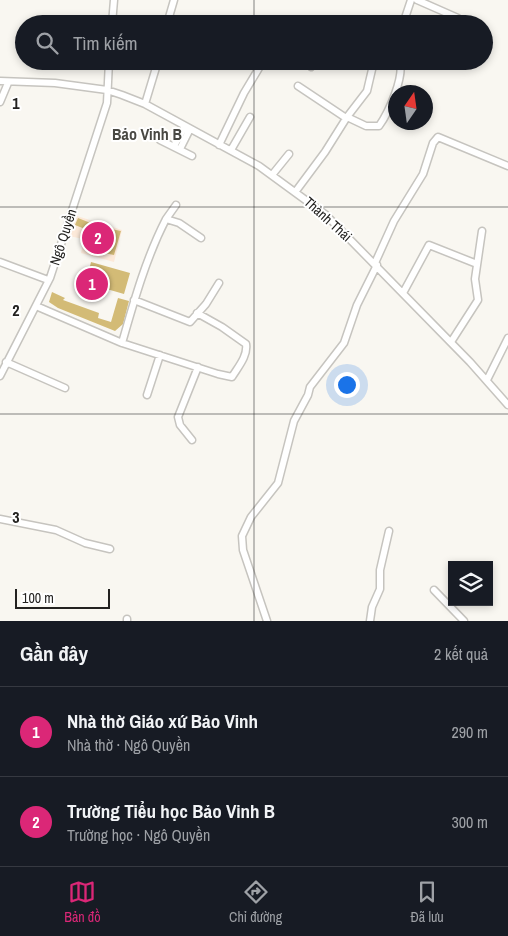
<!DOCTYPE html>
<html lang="vi">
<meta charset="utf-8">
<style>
:root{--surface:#171b24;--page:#242831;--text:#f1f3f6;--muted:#9ea1a6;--line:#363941;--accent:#db2777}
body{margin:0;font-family:"Archivo Narrow",sans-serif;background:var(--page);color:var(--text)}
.controls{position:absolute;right:15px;bottom:15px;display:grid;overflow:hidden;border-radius:0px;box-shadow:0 2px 8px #0003}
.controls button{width:45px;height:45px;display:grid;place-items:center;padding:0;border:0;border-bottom:1px solid var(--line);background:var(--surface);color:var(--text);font:25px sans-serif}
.compass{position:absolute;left:388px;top:85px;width:45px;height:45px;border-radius:50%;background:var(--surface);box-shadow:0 2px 8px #0003;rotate:13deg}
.scale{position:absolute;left:15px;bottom:12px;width:95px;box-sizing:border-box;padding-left:5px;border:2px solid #232220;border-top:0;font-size:14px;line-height:18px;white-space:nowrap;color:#232220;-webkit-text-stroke:4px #fff;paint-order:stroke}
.you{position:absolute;left:346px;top:384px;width:18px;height:18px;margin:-12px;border:4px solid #fff;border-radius:50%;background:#1a73e8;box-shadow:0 0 0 8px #1a73e833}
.badge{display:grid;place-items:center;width:32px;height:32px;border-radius:50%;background:var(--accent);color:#fff;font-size:16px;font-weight:700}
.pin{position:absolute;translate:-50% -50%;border:2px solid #fff;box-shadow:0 1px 5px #0006}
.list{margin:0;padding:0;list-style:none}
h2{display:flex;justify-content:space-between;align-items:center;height:65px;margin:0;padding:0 20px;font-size:21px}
h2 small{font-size:16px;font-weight:400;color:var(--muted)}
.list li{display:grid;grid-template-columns:32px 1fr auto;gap:15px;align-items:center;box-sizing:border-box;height:90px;padding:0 20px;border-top:1px solid var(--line)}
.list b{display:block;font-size:19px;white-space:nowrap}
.list p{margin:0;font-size:16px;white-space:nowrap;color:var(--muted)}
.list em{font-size:16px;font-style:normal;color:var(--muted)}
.icon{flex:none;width:28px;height:28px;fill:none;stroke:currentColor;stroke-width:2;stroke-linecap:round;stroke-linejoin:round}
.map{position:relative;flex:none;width:508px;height:621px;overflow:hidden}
.search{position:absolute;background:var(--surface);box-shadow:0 2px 8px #0003;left:15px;right:15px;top:15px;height:55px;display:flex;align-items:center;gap:12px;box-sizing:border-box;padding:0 18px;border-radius:28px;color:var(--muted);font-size:19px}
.sheet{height:245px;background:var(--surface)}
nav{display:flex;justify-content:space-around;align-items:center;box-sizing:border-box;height:70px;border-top:1px solid var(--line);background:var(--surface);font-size:14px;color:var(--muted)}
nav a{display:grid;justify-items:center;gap:2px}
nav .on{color:var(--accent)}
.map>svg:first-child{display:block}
</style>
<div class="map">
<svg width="508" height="621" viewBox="0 0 508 621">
<rect width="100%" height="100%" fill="#f9f7f1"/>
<path fill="#fce9d9" d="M77,216L122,230L114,262L81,253L84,239L68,236Z"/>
<path fill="#d3bb76" d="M78,218L98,226L95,233L75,225Z
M111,229L121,231L114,255L104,253Z
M91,262L130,273L124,294L86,283Z
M52,292L65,298L63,300L99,313L98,318L111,322L118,298L129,301L123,324L115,331L58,308L49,302Z"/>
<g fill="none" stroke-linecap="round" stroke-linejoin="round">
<g stroke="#c6c4bf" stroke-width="9">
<path id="minor" d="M417,0L458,18
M112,24L114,0
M167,24L174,0
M403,24L411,0
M311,67L312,61
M0,81L55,83L107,90L122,95L145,104L259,166L326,215L470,362L508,405
M298,86L346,118
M0,102L8,83
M145,104L158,61
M347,117L367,91L374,61
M160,140L192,156
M219,145L244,93L262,63
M174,146L185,126
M180,149L190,129
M231,150L250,117
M272,175L289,154
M296,191L325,152L347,117L366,126H379C389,112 404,78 400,61
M166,219L176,205
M0,262L48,280
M375,263L394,221L423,174L433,143L438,137L508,166
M403,293L429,245L477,264
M134,300L190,322L206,304L219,283
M36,306L122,343L218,374L232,377C238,367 248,356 246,344L222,327L197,313
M451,342L478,300L475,279L482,231
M122,343C134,301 146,258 166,219L179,223L201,238
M6,362L65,388
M0,376L50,278L107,103L109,61
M487,380L508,338
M147,395L160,355
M192,440L180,425L178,417L198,367
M0,519L56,530L85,543L110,549
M434,590L464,621
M127,619V621
M267,621L243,550L242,536L251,517L278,483L294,421L308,395L310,387L344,343L357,305L377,265
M370,621L372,607L380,589V570L389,531"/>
</g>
<use href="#minor" stroke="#fff" stroke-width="6"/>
</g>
<path fill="none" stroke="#232220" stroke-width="1" stroke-opacity="0.55" d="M254,0V24M254,61V621M0,207H508M0,414H508"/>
<g text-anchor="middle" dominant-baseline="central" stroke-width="4" stroke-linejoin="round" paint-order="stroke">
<g font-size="14" fill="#232220" stroke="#fff">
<text transform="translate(328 219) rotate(42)">Thành Thái</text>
<text transform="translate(63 237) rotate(-72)">Ngô Quyền</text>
</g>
<g font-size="16" font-weight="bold" fill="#494843" stroke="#fff">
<text x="147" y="134">Bảo Vinh B</text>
</g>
</g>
<g font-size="16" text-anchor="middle" font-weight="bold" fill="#232220" stroke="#fff" stroke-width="4" stroke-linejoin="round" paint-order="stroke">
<text x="16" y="109">1</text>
<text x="16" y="316">2</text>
<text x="16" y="523">3</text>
</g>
</svg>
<div class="controls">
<button><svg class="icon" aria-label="layers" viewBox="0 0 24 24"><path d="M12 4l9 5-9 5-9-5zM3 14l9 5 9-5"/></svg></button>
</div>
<svg class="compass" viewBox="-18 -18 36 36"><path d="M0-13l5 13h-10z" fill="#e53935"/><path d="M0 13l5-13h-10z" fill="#9ea1a6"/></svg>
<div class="scale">100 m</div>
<div class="you"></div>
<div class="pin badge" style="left:92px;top:284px">1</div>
<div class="pin badge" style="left:98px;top:238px">2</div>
<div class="search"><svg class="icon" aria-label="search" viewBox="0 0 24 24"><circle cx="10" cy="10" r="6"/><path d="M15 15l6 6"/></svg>Tìm kiếm</div>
</div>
<section class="sheet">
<h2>Gần đây<small>2 kết quả</small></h2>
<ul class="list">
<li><span class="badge">1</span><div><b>Nhà thờ Giáo xứ Bảo Vinh</b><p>Nhà thờ · Ngô Quyền</p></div><em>290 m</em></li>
<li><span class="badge">2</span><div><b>Trường Tiểu học Bảo Vinh B</b><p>Trường học · Ngô Quyền</p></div><em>300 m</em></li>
</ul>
</section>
<nav>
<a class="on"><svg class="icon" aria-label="map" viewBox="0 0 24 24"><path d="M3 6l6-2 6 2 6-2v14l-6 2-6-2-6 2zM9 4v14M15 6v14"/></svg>Bản đồ</a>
<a><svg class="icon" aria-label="directions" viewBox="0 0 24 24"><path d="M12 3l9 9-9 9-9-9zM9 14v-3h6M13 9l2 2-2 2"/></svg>Chỉ đường</a>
<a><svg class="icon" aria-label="saved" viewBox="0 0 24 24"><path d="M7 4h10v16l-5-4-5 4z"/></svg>Đã lưu</a>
</nav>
